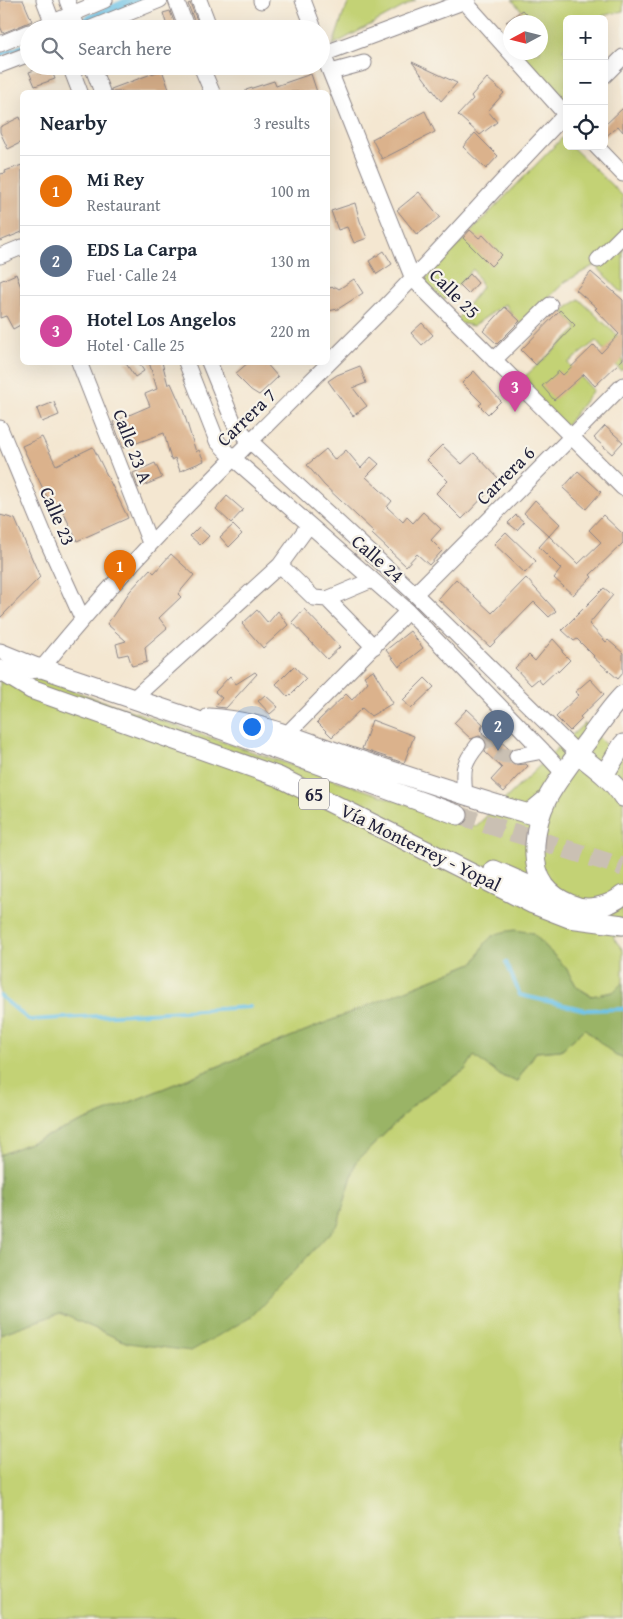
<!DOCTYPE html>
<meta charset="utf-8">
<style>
:root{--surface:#fff;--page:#f2f2f3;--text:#1f2937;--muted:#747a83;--line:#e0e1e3;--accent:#0f766e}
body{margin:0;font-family:"Gentium Book Plus",serif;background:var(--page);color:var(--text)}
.controls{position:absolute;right:15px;top:15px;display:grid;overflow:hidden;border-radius:8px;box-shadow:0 5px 20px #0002}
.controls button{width:45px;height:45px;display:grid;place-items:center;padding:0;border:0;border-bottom:1px solid var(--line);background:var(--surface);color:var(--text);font:25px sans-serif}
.compass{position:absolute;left:503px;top:15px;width:45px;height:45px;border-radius:50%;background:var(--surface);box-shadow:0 5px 20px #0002;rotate:263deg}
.you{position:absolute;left:251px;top:726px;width:18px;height:18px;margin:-12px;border:4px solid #fff;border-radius:50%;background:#1a73e8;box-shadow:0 0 0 8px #1a73e833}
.badge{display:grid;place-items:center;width:32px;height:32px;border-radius:50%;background:var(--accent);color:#fff;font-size:16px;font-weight:700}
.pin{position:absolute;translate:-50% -41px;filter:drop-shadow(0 1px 2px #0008)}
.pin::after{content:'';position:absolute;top:26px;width:18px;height:15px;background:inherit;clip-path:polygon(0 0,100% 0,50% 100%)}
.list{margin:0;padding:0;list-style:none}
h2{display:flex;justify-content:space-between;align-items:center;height:65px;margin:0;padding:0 20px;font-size:21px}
h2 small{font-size:16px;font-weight:400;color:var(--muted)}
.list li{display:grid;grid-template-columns:32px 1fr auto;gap:15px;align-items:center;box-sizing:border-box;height:70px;padding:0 20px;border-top:1px solid var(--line)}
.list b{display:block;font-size:19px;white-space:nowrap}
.list p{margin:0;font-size:16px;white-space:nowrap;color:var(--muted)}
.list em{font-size:16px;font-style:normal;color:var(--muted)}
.icon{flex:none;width:28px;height:28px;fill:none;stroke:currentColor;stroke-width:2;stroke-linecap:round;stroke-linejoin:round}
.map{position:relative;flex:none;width:623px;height:1619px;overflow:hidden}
.search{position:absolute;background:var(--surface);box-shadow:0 5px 20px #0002;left:20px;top:20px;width:310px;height:55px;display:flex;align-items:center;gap:12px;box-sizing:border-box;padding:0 18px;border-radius:28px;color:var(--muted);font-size:19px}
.panel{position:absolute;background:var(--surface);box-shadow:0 5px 20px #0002;left:20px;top:90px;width:310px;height:275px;border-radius:8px}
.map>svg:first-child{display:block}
</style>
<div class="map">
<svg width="623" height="1619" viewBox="0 0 623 1619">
<rect width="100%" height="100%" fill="#f7f3e8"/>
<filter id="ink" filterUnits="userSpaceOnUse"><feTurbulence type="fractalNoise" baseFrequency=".02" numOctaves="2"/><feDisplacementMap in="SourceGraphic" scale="10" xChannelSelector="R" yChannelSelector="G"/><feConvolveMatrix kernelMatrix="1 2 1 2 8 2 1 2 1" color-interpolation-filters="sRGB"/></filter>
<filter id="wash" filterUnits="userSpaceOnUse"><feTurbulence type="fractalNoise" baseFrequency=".0096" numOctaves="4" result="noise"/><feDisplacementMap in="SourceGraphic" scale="20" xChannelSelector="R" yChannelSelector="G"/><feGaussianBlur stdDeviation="1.12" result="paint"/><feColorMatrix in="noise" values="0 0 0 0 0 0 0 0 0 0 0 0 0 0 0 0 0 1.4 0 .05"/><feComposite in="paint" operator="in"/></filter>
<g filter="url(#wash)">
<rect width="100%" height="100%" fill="#f4e7d1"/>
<path fill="#c3d274" stroke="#727a58" d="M350,0H416L333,45L343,15Z
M512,0H623V11L602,16L599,19H567V45L563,49L567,55L566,101L518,53L540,52V22H532Z
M562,138L567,142V146H571L623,196V294L595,265L565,282L520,325L505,304L473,326L455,322L482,287L473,269L444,300L423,281Z
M579,299L623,341V369L621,371L596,341L568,363L593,390L565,427L521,380L577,329L563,311Z
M0,666L453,820L476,826C514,793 547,756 585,723L619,759L623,752V935L613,937L623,950V982L613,992L592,996L577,987L566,968L533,933L485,944L475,962L0,1155Z
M585,1029L616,1056L623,1058V1619H0V1334L60,1313L128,1343L338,1224L356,1162L418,1101L465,1070L474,1055L501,1076L517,1081L536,1052L561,1050Z"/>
<path fill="#9ab466" stroke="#5e6b50" d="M516,930L533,933L566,968L577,987L591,996L613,992L623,982V1058L616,1056L585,1029L561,1050L536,1052L517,1081L501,1076L474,1056L465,1070L418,1101L356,1162L338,1224L251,1317L191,1351L128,1343L60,1313L0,1334V1155L475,962C487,939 488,933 516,930Z"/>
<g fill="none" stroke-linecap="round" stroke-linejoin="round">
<path stroke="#6bc2e8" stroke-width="4" d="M0,55L29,43
M506,962L520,995L586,1010L623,1009
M0,996L29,1020L250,1007"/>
<path stroke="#6bc2e8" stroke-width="12" d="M87,22L136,0"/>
</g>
<g id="blocks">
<path fill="#dbb28c" d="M0,0H23L32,21L3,33L0,26Z
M190,3L199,25L196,26L188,4Z
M522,10L533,22H506Z
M170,11L177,29H168L163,13Z
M412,62L457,83L441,101Z
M46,66H50L55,79L35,86L29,72Z
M162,70L170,92H111V89Z
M311,74L317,92H246V90L274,81L276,86Z
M487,78L504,93L488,111L497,122L480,135L458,115L473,99L471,96Z
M623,108V132L618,126L604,138V126Z
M425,111L435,132L382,159L372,139Z
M20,117L22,123V142L8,149L0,132V127Z
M475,133L498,156L486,169L463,147Z
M22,165V232L0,241V174L6,173L5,171Z
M419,192L440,217L417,235L397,210Z
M355,203L360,221L367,238L354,243L347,227L338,230L331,211Z
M470,230L479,238L483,235L502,255L491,266L463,238Z
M384,251L392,264L377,274L369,261Z
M591,272L623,300V359L595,386L584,374L554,400L542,386L559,371L563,375L594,345L601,353L619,334L595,309L597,308L576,290Z
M16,274L22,290V324L13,329L6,316L0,318V281Z
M470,274L478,283L468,294L459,285Z
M354,279L363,293L338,309L328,311V288L336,287L339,289Z
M505,307L520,321L497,344L483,331Z
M560,310L575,325L536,365L521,350Z
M422,323L433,335L422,345L411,333Z
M125,362H138L144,371L135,377Z
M149,362H162L168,385L171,383L183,410L196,452L199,450L204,461L180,471L175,458L171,460L164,433L123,448L113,422L150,406L145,394L157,389Z
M249,362H265L278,377L259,395L251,390L235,374Z
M360,366L366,383L353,388L367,406L353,416L328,381L337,375Z
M474,371L501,401L488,414L479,405L482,403L462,383Z
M54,402L59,415L42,422L37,409Z
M605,426L623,442L612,454L594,438Z
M42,437L56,465L93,447L128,518L77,541L59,503L52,507L22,446Z
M442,445L462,464L474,453L500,480L462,519L436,493L448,481L427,460Z
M326,449L335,460L346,450L361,468L371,457L379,464L366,477L392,501L387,507L403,522L407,517L413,523L423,512L441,529L431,540L442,551L429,565L417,554L406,566L372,534L374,532L324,485L307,465Z
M155,463L162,478L138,488L133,473Z
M578,471L601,492L586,509L563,488Z
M227,496L243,510L231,523L216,509Z
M535,500L560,524L549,536L524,513Z
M0,515L15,519L40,577L0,618Z
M516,515L524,522L517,530L508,523Z
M603,515L623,534V543L590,575L592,577L573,595L554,578L561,569L539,547L549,536L578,564L601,542L589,530Z
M233,525L242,534L229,547L220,537Z
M199,527L209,536L200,545L190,536Z
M506,532L536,561L525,573L494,544Z
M171,554L194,575L178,594L181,597L159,618L167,628L145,647L147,662L132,666L128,654L119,656L116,644L126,641L107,624L130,591L150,569L154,573Z
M526,578L556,611L549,617L534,602L490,647L438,599L456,579L492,613Z
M604,588L613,595L589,624L606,642L608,640L623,653V673L618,679L593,657L594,656L577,639L574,641L562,630Z
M304,609L340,647L327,659L292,622Z
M257,610L268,623L278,611L288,625L263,648L242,624Z
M410,631L423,648L399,667L386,650Z
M553,639L563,650L562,652L570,660L558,672L557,670L542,684L538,679L531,685L515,668L529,655L535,661Z
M294,666L306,679L288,697L276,684Z
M373,670L393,703L371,716L362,708L332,737L317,722L346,694L352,700L368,682L364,676Z
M255,672L257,674L226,708L217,707L215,706L222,698L215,692L230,676L236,684Z
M425,678L434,687L411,709L403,700Z
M590,679L604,694L580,717L582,719L570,731L556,717L579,695L575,692Z
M265,695L278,707L270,714L258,701Z
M467,709L483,724L481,729L484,737L489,739L496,737L510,750L508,757L510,762L514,765L526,764L528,766L504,792L491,780L502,768L485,752L487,747L486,741L483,737L479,736L471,739L454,723Z
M372,720L414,736L404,763L362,749Z"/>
</g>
</g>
<g filter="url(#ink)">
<use href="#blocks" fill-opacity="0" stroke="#8b8486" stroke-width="1"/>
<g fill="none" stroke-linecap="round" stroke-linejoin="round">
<path stroke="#cac0b3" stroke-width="15" stroke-dasharray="15 8" stroke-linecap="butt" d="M488,733C490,754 497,757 517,756"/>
<path stroke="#cac0b3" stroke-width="19" stroke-dasharray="19 9" stroke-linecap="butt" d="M458,815L623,867"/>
<g stroke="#8b8486" stroke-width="17">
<path id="minor" d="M44,0L55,29
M67,0L78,29
M176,0L187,29
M199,0L210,29
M303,0L314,29
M261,1V0
M465,2L567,116
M37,29L105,0
M89,29L160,0
M0,44L29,32
M321,49L413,279L623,488
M323,54L468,0
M0,65L29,54
M70,66L80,92
M92,66L102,92
M201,66L212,92
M331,72L364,63
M604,76L623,57
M596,146L623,174
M0,256L22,247
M598,260L623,235
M494,360L550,305
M79,362L150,543
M186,362L217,441L233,458L408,611L543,751L564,774
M209,362L234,423L251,442L415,594L578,754
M0,428L44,534L82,618
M309,525L280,565L314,598L327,599L372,580
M415,594L623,385
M327,599L374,647
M0,651L42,668C145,540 265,428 380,312C444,247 503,178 567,113
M133,699L280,565
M490,730L505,711
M286,735L408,611
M517,756L543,751
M465,796C463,771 461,766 478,745"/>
</g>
<g stroke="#8b8486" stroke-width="21">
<path id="major" d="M0,670L31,689L279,777L533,904L569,918L623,925
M0,670L42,668L187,717L458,815
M623,695C610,708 599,725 588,740C575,757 557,780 547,799C535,823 528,863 545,886C552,895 560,900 570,904C586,912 609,907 623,895
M209,718C254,720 298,739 341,754C403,775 465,796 529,814L547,799
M578,754C594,767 612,779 623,797
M604,775L623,744
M494,870L553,896"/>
</g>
<use href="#minor" stroke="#fff" stroke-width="15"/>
<use href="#major" stroke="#fff" stroke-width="19"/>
</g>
</g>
<g text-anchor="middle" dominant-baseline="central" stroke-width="4.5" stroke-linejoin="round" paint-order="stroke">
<rect fill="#f7f3e8" stroke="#62616f" stroke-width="1" x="299" y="778.5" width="30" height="31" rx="4"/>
<g font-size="18" font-weight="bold" fill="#22223b">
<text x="314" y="794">65</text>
</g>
<g font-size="19" fill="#22223b" stroke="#f7f3e8">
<text transform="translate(455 293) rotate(45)">Calle 25</text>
<text transform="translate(246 417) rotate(-44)">Carrera 7</text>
<text transform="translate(133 446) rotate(69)">Calle 23 A</text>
<text transform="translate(505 475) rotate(-45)">Carrera 6</text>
<text transform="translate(58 516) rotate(67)">Calle 23</text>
<text transform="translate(378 558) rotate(41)">Calle 24</text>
<text transform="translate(421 847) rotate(26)">Vía Monterrey - Yopal</text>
</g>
</g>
</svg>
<div class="controls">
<button>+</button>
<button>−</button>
<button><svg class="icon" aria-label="locate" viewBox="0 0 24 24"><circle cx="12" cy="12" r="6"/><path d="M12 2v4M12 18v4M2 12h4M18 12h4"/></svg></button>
</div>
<svg class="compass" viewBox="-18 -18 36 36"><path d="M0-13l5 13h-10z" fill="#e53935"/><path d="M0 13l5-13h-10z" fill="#747a83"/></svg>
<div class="you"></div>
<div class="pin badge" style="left:120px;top:591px;background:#e8710a">1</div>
<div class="pin badge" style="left:498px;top:751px;background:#5c6f8a">2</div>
<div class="pin badge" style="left:515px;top:412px;background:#d1479c">3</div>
<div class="search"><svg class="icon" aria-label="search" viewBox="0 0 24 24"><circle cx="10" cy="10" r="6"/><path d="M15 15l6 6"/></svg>Search here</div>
<section class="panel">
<h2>Nearby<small>3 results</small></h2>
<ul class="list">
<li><span class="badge" style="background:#e8710a">1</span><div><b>Mi Rey</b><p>Restaurant</p></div><em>100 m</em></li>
<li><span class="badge" style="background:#5c6f8a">2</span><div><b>EDS La Carpa</b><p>Fuel · Calle 24</p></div><em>130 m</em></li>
<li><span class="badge" style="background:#d1479c">3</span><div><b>Hotel Los Angelos</b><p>Hotel · Calle 25</p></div><em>220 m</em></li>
</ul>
</section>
</div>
